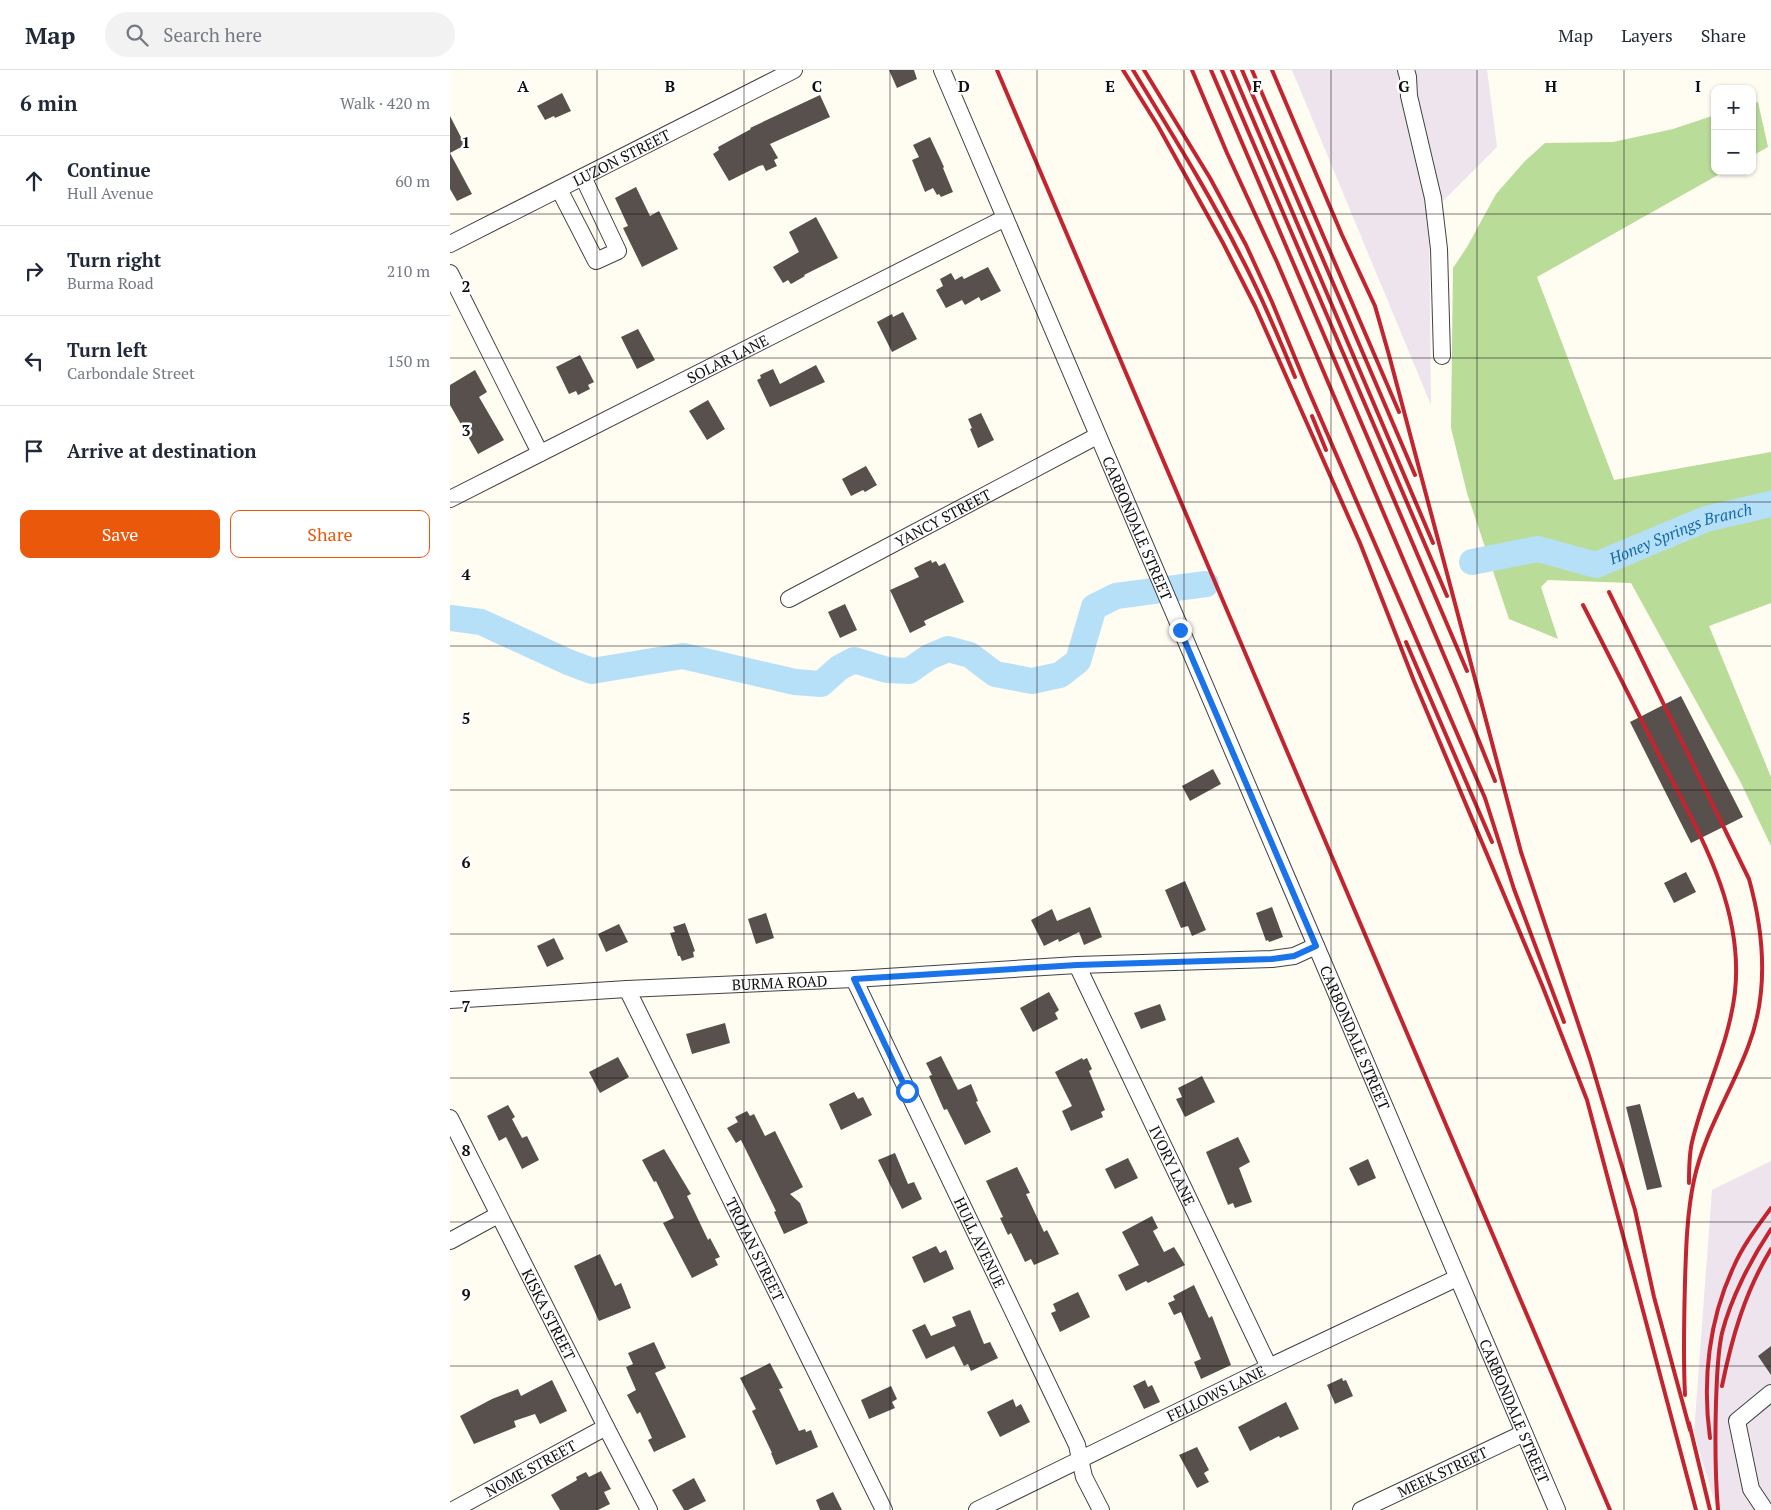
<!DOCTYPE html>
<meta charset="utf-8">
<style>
:root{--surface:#fff;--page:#f2f2f3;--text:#1f2937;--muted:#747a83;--line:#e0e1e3;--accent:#ea580c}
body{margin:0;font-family:"PT Serif",serif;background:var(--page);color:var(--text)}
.controls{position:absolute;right:15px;top:15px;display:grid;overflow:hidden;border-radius:10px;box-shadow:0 1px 4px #0004}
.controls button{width:45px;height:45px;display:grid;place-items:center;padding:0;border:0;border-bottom:1px solid var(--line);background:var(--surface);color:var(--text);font:25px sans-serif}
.stop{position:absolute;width:15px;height:15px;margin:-11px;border:4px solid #1a73e8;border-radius:50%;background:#fff}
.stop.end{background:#1a73e8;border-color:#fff;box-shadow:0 1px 5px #0008}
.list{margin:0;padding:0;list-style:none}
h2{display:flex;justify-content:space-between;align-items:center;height:65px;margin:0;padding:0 20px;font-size:21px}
h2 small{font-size:16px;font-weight:400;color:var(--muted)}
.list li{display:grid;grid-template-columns:32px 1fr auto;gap:15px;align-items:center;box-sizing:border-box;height:90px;padding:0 20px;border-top:1px solid var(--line)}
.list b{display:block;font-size:19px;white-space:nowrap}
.list p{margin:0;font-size:16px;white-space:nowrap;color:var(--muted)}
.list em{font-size:16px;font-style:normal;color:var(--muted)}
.actions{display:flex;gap:10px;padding:15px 20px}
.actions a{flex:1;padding:11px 0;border:1px solid var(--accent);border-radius:10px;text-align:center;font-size:18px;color:var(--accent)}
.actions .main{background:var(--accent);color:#fff}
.icon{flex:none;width:28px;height:28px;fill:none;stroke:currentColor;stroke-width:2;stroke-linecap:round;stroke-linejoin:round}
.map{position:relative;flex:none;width:1321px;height:1440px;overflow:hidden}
header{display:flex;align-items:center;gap:30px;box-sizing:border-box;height:70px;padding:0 25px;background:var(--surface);border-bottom:1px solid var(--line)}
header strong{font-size:24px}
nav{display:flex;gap:28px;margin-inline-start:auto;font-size:18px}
.search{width:350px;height:45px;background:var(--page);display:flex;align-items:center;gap:12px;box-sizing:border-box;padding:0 18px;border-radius:28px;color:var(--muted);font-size:19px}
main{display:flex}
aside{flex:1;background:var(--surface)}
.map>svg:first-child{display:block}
</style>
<header>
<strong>Map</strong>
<div class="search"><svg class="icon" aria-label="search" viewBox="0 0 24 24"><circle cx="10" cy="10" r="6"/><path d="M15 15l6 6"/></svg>Search here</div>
<nav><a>Map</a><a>Layers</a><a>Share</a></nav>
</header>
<main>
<aside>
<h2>6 min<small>Walk · 420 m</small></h2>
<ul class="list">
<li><svg class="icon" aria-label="ahead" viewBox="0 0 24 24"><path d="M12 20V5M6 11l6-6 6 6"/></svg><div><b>Continue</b><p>Hull Avenue</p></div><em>60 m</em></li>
<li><svg class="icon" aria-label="right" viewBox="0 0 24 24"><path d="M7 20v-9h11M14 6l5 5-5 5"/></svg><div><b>Turn right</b><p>Burma Road</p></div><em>210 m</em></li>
<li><svg class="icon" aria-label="left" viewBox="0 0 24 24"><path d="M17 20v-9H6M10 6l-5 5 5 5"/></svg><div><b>Turn left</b><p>Carbondale Street</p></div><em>150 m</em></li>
<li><svg class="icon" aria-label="arrive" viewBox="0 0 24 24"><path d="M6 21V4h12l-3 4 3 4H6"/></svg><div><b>Arrive at destination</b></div></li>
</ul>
<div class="actions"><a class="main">Save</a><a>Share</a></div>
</aside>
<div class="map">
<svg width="1321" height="1440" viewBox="0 0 1321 1440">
<rect width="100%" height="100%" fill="#fffcf2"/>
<path fill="#ede4ee" d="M842,0H1037L1047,77L979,145L981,335Z
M1321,1091V1440H1267L1244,1363L1262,1120Z"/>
<path fill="#b9dc99" d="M1308,32L1318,77L1302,86V34Z
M1265,45V101H1275L1087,207L1164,410L1321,382V533L1259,556L1321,707V776L1290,711L1181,513L1098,510L1091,517L1108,569L1059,549L1017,423L1001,358L1003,198L1017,177L1046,124L1075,91L1095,73L1163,72L1223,59Z"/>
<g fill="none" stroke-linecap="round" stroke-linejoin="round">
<g stroke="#b6e0f7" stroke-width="26">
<path id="s1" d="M1022,492L1088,479L1146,495L1256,449L1321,434"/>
<path d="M0,548L31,552L118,592L142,601L233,586L345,612L371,614L389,598L404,590L437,600L459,601L479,587L498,579L520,585L545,604L582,611L610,605L628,591L644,537L666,526L756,514"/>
</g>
</g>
<path fill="#58504c" d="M439,0H464L467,9L447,18Z
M112,23L121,41L105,48L104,46L95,50L87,36Z
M370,25L380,47L320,74L328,88L324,90L327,96L316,101L313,95L309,96L279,111L263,84L269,80L268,77L301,59L300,58Z
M0,46L15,75L0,83L22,124L7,131L0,119Z
M480,67L494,97L493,98L503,122L491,127L489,124L487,125L483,118L475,122L462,90L469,87L463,75Z
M186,117L200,146L209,141L228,179L192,197L173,158L178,156L165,128Z
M366,147L388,188L354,205L355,206L341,214L338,210L333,213L323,197L349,182L339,162Z
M538,197L551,221L531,231L529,227L515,235L512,230L496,238L486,220L493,216L490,209L501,203L505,210L512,206L514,209Z
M453,242L467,269L442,282L427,252L442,244L443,247Z
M188,259L205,290L187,299L171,267Z
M130,285L144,312L138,315L140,319L128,325L126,321L119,324L106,297Z
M366,295L375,312L320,337L307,310L311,308L310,305L323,299L330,314Z
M25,300L37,322L29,327L54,370L28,384L0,335V315Z
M258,330L275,359L257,370L239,341Z
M531,343L544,370L528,378L520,359L522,358L518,349Z
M416,396L427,415L415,422L413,420L401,426L392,409Z
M481,490L482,493L486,491L489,496L495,493L514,532L474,551L476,555L460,563L440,520L469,507L464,498Z
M395,534L407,560L390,568L378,542Z
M1231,626L1293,747L1241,773L1180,652Z
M763,699L771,714L740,731L732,716Z
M1236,802L1246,822L1224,833L1214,813Z
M735,811L756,860L742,866L738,856L731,858L715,820Z
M640,837L652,867L634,875L629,862L609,872L608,869L594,876L581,850L602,839L607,851Z
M822,837L833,867L819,872L818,870L816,871L806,843Z
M316,843L324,868L306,874L298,849Z
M235,853L245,881L243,882L244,887L232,891L230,886H228L220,863L225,862L223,857Z
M169,854L178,872L156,882L148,864Z
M104,868L114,889L97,897L87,876Z
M599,922L609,940L605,943L608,949L583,962L570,938Z
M710,934L716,950L691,959L684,943Z
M275,953L280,973L242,984L236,964Z
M491,986L508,1020L521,1014L528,1031L526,1032L541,1062L515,1075L497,1039L494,1040L479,1006L482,1005L476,993Z
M168,987L179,1007L150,1023L139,1002Z
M632,988L633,990L637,988L642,999L639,1001L655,1040L651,1042L653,1047L621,1061L612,1041L622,1036L605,1002Z
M752,1006L765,1032L735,1047L726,1029L732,1027L728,1018Z
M404,1022L408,1029L413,1027L422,1045L391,1060L379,1034Z
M1190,1034L1212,1117L1197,1120L1176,1037Z
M58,1035L65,1047L62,1049L72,1068L77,1066L89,1090L72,1099L56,1067L49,1071L37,1046Z
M297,1041L300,1046L304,1044L315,1066L325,1061L353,1117L340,1124L350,1133L358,1153L334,1164L324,1142L326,1141L291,1070L286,1073L277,1058L288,1052L285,1047Z
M788,1067L800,1092L789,1098L802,1132L785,1138L783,1133L778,1135L756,1082Z
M214,1079L241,1124L237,1126L258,1170L260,1168L270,1187L265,1189L268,1195L242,1208L213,1153L224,1148L206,1111L204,1112L192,1090Z
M445,1083L458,1114L464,1112L472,1129L452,1139L428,1090Z
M678,1088L688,1108L665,1119L655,1099Z
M918,1089L926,1108L908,1116L899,1098Z
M567,1097L580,1123L576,1124L594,1162L597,1160L609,1184L584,1195L581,1189L575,1192L561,1163L558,1165L550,1148L553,1147L536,1111Z
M702,1146L708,1158L703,1161L714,1182L724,1177L735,1195L698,1213L696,1211L676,1221L668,1205L689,1195L672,1162Z
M486,1176L490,1183L496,1180L504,1199L474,1213L462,1187Z
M150,1184L165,1216L171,1213L181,1238L149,1251L124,1196Z
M744,1215L759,1248L762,1246L781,1295L751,1309L744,1292L751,1289L731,1242L724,1245L718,1233L725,1230L723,1226Z
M628,1222L640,1247L610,1262L601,1243L606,1241L603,1234Z
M520,1240L534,1274L540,1272L548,1288L521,1301L518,1294L514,1296L504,1276L476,1289L462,1260L475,1254L481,1266L506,1256L502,1247Z
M204,1272L216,1298L205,1303L236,1367L204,1382L198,1370L202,1368L190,1342L187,1344L177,1325L186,1320L176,1297L183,1294L178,1283Z
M1321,1276V1305L1308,1286Z
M320,1293L333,1318L329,1319L349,1361L355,1359L356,1362L361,1360L368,1377L326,1395L321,1383H322L302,1341L306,1339L290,1308Z
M892,1308L893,1311L896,1310L903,1326L885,1334L877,1315Z
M102,1310L117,1341L90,1354L85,1344L64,1351L66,1357L24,1374L10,1346L42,1329L68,1319L71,1326Z
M695,1310L698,1317L702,1315L710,1332L694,1339L683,1316Z
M441,1316L447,1329L442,1332L445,1338L419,1349L411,1330Z
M563,1329L566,1337L571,1334L580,1352L550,1367L537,1342Z
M836,1332L849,1359L830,1368L829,1366L800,1381L788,1357Z
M747,1377L759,1400L754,1403L759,1412L747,1418L729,1385Z
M151,1401L161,1419L154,1422L160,1434L148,1440H110L101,1425L127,1410L126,1407L136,1402L139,1407Z
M244,1408L256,1431L238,1440H234L222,1420Z
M383,1422L392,1440H370L366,1430Z"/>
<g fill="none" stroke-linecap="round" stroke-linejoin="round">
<g stroke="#424242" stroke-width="18">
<g id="minor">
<path id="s2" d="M492,0L1107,1440"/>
<path d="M956,0L958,7L959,26L983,128L989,179L992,286"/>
<path d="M109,119L146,191L168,181L133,107"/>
<path id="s3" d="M0,174L344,0"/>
<path d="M0,203L90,383"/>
<path id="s4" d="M0,429L555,148"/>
<path id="s5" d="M339,529L647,366"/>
<path id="s6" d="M627,895L819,1297"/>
<path id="s7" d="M404,909L627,1375L634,1407L651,1440"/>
<path id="s8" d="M177,919L434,1440"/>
<path id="s9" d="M0,930L177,919L404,909L627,895L822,889L844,886L866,876"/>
<path id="s10" d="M0,1048L156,1357L199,1440"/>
<path d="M0,1171L48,1145"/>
<path id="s11" d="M3,1440L156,1357"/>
<path id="s12" d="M527,1440L819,1297L1007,1208"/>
<path id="s13" d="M911,1440L1074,1363"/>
<path d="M1315,1440L1301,1419L1287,1351L1321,1323"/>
</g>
</g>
<use href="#minor" stroke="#fff" stroke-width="16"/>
<path stroke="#c22530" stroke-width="4" d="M547,0L1160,1440
M673,0L708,56L773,173L805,236L910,473L964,611L1092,915L1137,1030L1246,1440
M683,0C720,61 758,121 790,185C811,224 828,266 845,307
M694,0L760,108L796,175L822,232L857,317L1035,728L1064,819L1114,952
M742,0L777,83L827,192L1007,616L1045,711
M761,0L1017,601
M772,0L997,526
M782,0L983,473
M792,0L965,405
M802,0L949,342
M822,0L892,165L925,236L939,285L1071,782L1140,989L1185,1140L1204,1227L1240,1360
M862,346L876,380
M1159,522L1299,809C1314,863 1319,923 1298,977C1281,1022 1254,1063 1244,1110C1237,1143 1236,1178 1235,1212C1234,1250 1233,1287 1235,1325
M1133,535C1160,587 1186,639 1212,691C1249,763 1294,837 1285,922C1279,974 1254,1021 1242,1072C1239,1085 1239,1100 1239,1113
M956,572L1042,772
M1272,1316C1282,1267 1295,1222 1321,1179
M1239,1353L1260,1440
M1260,1368C1252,1310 1259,1249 1284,1196C1293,1175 1308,1156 1321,1138
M1268,1440C1265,1404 1265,1368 1266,1332C1267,1310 1267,1286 1272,1263C1281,1228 1301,1189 1321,1159"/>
</g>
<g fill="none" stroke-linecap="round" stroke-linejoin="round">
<path stroke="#1a73e8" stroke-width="6" d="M457,1021L404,909L627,895L822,889L844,886L866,876L730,560"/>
</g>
<path fill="none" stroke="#0f0f0f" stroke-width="1" stroke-opacity="0.55" d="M147,0V1440M294,0V1440M440,0V1440M587,0V1440M734,0V1440M881,0V1440M1027,0V1440M1174,0V1440M0,144H1321M0,288H1321M0,432H1321M0,576H1321M0,720H1321M0,864H1321M0,1008H1321M0,1152H1321M0,1296H1321"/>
<g text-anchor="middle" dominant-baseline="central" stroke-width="5" stroke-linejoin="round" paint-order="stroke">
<g font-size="15" fill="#0f0f0f" stroke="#fff">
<text stroke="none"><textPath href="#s3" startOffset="192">LUZON STREET</textPath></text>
<text stroke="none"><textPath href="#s4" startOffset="311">SOLAR LANE</textPath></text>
<text stroke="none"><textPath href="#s5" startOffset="174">YANCY STREET</textPath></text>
<text stroke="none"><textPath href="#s2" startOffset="498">CARBONDALE STREET</textPath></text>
<text stroke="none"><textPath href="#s9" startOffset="330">BURMA ROAD</textPath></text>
<text stroke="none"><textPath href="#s2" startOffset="1052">CARBONDALE STREET</textPath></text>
<text stroke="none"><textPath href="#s6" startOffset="222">IVORY LANE</textPath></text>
<text stroke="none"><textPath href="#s7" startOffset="292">HULL AVENUE</textPath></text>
<text stroke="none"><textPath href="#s8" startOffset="290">TROJAN STREET</textPath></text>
<text stroke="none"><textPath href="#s10" startOffset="220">KISKA STREET</textPath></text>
<text stroke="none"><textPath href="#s12" startOffset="266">FELLOWS LANE</textPath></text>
<text stroke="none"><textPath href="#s2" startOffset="1458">CARBONDALE STREET</textPath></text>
<text stroke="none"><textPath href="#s11" startOffset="88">NOME STREET</textPath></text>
<text stroke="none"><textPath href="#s13" startOffset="90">MEEK STREET</textPath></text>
</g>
<g font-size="16" font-style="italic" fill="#166aa4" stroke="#fff">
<text stroke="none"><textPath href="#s1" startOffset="218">Honey Springs Branch</textPath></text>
</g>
</g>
<g font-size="16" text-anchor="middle" font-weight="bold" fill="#0f0f0f" stroke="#fff" stroke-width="5" stroke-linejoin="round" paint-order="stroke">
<text x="73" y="22">A</text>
<text x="220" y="22">B</text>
<text x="367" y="22">C</text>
<text x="514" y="22">D</text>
<text x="660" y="22">E</text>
<text x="807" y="22">F</text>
<text x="954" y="22">G</text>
<text x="1101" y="22">H</text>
<text x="1248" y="22">I</text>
<text x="16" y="78">1</text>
<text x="16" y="222">2</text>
<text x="16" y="366">3</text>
<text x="16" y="510">4</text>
<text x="16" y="654">5</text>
<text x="16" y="798">6</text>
<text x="16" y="942">7</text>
<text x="16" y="1086">8</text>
<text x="16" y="1230">9</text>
</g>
</svg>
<div class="controls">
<button>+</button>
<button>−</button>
</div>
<div class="stop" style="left:457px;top:1021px"></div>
<div class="stop end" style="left:730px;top:560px"></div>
</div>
</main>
